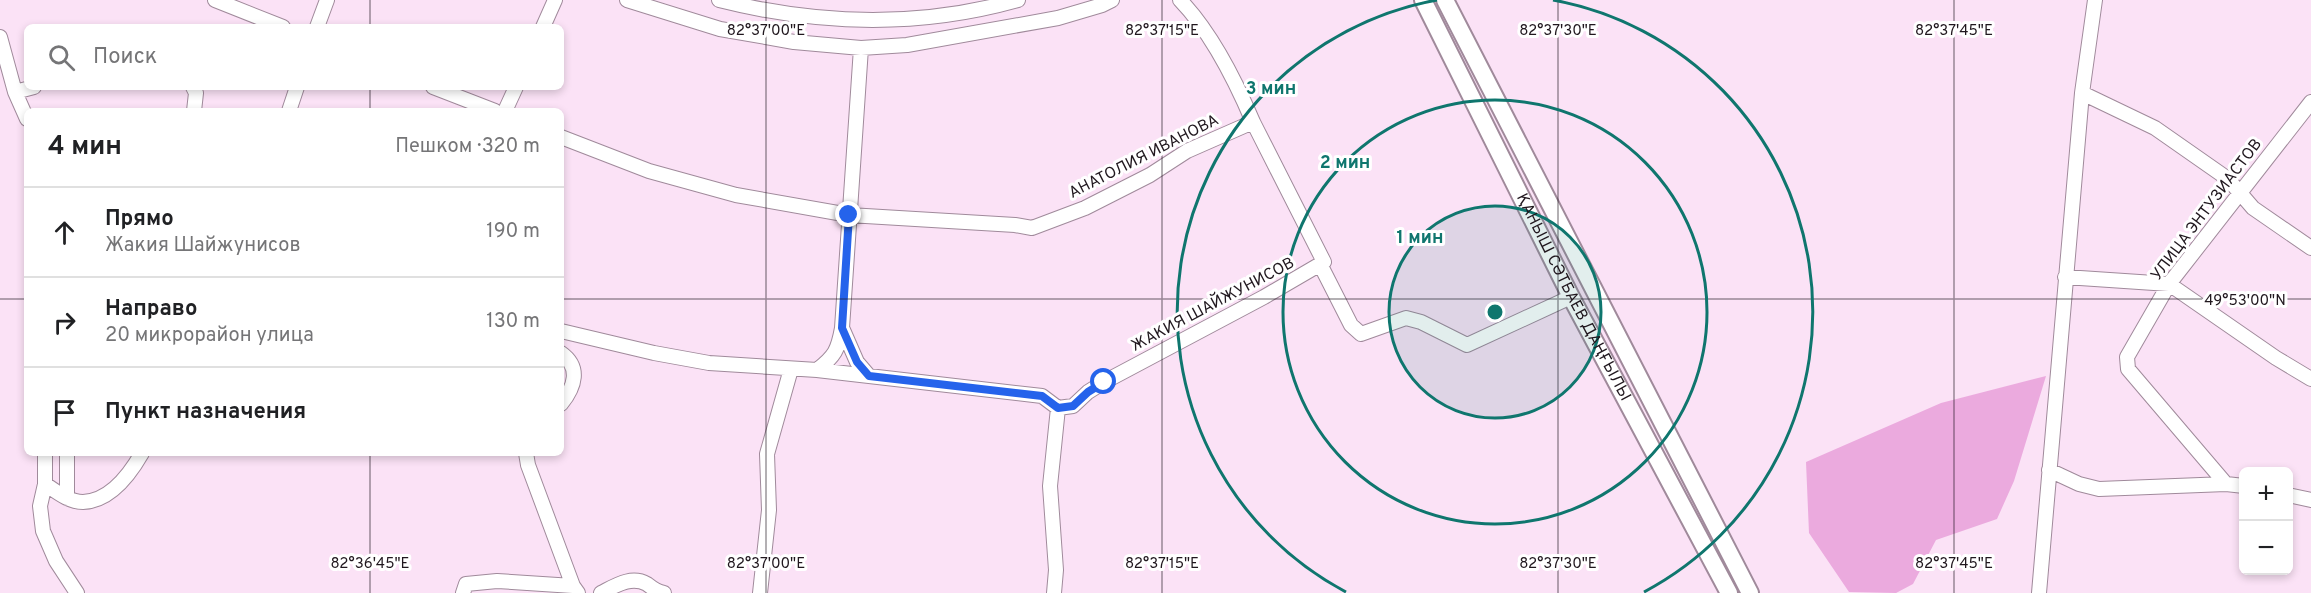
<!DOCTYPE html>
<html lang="ru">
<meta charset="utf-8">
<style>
:root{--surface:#fff;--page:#f2f2f2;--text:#202124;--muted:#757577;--line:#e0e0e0}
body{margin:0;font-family:Overpass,sans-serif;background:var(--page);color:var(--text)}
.controls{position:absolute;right:18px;bottom:18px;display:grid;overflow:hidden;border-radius:9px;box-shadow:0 3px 9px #0003}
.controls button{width:54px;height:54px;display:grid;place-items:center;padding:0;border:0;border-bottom:2px solid var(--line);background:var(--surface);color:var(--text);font:30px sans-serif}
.stop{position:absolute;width:18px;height:18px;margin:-14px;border:4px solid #2563eb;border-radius:50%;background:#fff}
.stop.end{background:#2563eb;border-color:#fff;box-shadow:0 2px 6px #0008}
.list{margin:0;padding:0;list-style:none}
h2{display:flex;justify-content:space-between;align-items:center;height:78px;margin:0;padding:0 24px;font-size:26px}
h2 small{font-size:20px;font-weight:400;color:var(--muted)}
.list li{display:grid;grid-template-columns:39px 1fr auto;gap:18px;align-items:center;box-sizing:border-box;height:90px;padding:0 24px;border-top:2px solid var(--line)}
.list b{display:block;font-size:22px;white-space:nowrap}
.list p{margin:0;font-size:20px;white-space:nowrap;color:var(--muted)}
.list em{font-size:20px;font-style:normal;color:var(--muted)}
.icon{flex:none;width:33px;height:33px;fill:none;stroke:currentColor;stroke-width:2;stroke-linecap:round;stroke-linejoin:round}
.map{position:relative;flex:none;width:2311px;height:593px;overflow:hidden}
.search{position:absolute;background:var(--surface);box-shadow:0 3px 9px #0003;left:24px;top:24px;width:540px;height:66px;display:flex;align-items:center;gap:15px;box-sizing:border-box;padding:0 21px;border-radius:9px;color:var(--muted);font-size:22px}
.panel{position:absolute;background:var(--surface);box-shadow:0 3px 9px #0003;left:24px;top:108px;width:540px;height:348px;border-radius:9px}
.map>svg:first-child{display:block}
</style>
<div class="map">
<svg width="2311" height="593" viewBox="0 0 2311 593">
<rect width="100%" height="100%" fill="#fbe2f6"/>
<path fill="#ebaade" d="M2046,376L2014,481L1997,519L1936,540L1913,584L1896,593L1849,592L1809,533L1806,462L1941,403Z"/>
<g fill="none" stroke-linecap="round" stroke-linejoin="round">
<g stroke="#a08a9b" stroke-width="16">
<path id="minor" d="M215,0L283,27
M627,0L720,29L794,42L861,48L907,45L1058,18L1102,5L1112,0
M719,0C818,25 919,28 1018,0
M317,27L327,0
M543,27L555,0
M0,37L15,92L27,119
M193,87L196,93L194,111
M433,87L495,111
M15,92L34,87
M2082,93L2155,128L2228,179L2253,208L2311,248
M289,111L297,87
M505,111L516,87
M561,137L649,171L736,195L849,215L1015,225L1032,228L1085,208L1150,175L1187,151L1253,122C1236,82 1210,31 1180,0
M1321,266L1351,325L1361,334L1406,318L1421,322L1467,345L1571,297
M2065,277L2169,284L2276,358L2311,379
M843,330L857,362L869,376
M561,331L654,353L709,363L817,370L1042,396L1058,408L1073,406L1088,392L1104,382L1264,297L1324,262L1253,122
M561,353C581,367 575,387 561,404
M817,370C835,356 838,350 842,328L861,48
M45,453V484L40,506L43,531L56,561L77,593
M67,453V498
M526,453L528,465L573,586L578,593
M2049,470L2079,484L2099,489L2226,484L2244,486
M45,484C57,492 69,502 83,502C110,501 130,474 142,453
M2226,484L2128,369L2127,357L2169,284L2311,102
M2288,495L2311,500
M463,593L466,584L497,581L573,586
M601,593C615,586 631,575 647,584C652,588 657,592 664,593
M760,593L769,510L767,454L791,369
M1054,593L1056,570L1050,486L1058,408
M2039,593L2082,93L2095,0"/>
</g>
<g stroke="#a08a9b" stroke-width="20">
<g id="major">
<path id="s1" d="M1423,0L1571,297L1729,593"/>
<path d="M1445,0L1750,593"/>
</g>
</g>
<use href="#minor" stroke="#fff" stroke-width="14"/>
<use href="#major" stroke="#fff" stroke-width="16"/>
</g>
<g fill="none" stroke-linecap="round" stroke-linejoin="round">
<path stroke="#2563eb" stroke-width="8" d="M849,215L842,328L857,362L869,376L1042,396L1058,408L1073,406L1088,392L1104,382"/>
</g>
<path fill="none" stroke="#20171e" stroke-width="1.5" stroke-opacity="0.45" d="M370,0V27M766,0V593M1162,0V593M1558,0V593M1954,0V593M370,87V111M0,299H27M561,299H2311M370,453V593"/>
<circle cx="1495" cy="312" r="106" fill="#0f766e" fill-opacity=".12"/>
<g fill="none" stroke="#0f766e" stroke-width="3">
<circle cx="1495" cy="312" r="106"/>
<circle cx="1495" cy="312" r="212"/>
<path d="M1346 592A317 317 0 0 1 1437 0M1553 0A317 317 0 0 1 1644 592"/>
</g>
<g text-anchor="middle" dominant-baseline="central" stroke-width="6" stroke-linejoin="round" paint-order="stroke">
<g font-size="16" fill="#20171e" stroke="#fff">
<text transform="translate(1144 157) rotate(-27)">АНАТОЛИЯ ИВАНОВА</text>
<text transform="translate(2207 210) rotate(-53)">УЛИЦА ЭНТУЗИАСТОВ</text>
<text stroke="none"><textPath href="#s1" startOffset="333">ҚАНЫШ СӘТБАЕВ ДАҢҒЫЛЫ</textPath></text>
<text transform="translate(1213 305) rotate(-28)">ЖАКИЯ ШАЙЖУНИСОВ</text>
</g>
</g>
<g font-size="15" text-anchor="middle" fill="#20171e" stroke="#fff" stroke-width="6" stroke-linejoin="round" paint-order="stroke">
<text x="766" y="35">82°37'00"E</text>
<text x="1162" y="35">82°37'15"E</text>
<text x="1558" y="35">82°37'30"E</text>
<text x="1954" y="35">82°37'45"E</text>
<text x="2245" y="305">49°53'00"N</text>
<text x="370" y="568">82°36'45"E</text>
<text x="766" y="568">82°37'00"E</text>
<text x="1162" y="568">82°37'15"E</text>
<text x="1558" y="568">82°37'30"E</text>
<text x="1954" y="568">82°37'45"E</text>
</g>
<circle cx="1495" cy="312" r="9" fill="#0f766e" stroke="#fff" stroke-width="3"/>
<g font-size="18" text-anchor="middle" font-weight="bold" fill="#0f766e" stroke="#fff" stroke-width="6" stroke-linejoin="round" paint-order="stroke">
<text x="1271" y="94">3 мин</text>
<text x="1345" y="168">2 мин</text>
<text x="1420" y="243">1 мин</text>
</g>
</svg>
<div class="controls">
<button>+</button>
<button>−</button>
</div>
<div class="stop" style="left:1104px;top:382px"></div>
<div class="stop end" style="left:849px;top:215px"></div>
<div class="search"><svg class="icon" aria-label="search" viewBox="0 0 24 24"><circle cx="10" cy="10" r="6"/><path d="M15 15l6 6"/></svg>Поиск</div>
<section class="panel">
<h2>4 мин<small>Пешком · 320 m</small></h2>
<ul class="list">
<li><svg class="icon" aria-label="ahead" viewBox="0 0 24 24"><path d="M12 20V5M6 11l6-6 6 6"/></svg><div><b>Прямо</b><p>Жакия Шайжунисов</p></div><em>190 m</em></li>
<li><svg class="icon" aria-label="right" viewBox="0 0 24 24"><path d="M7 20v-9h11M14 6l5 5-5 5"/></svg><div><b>Направо</b><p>20 микрорайон улица</p></div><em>130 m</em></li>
<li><svg class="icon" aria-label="arrive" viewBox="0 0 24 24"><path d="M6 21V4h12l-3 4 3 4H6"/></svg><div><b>Пункт назначения</b></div></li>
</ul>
</section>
</div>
